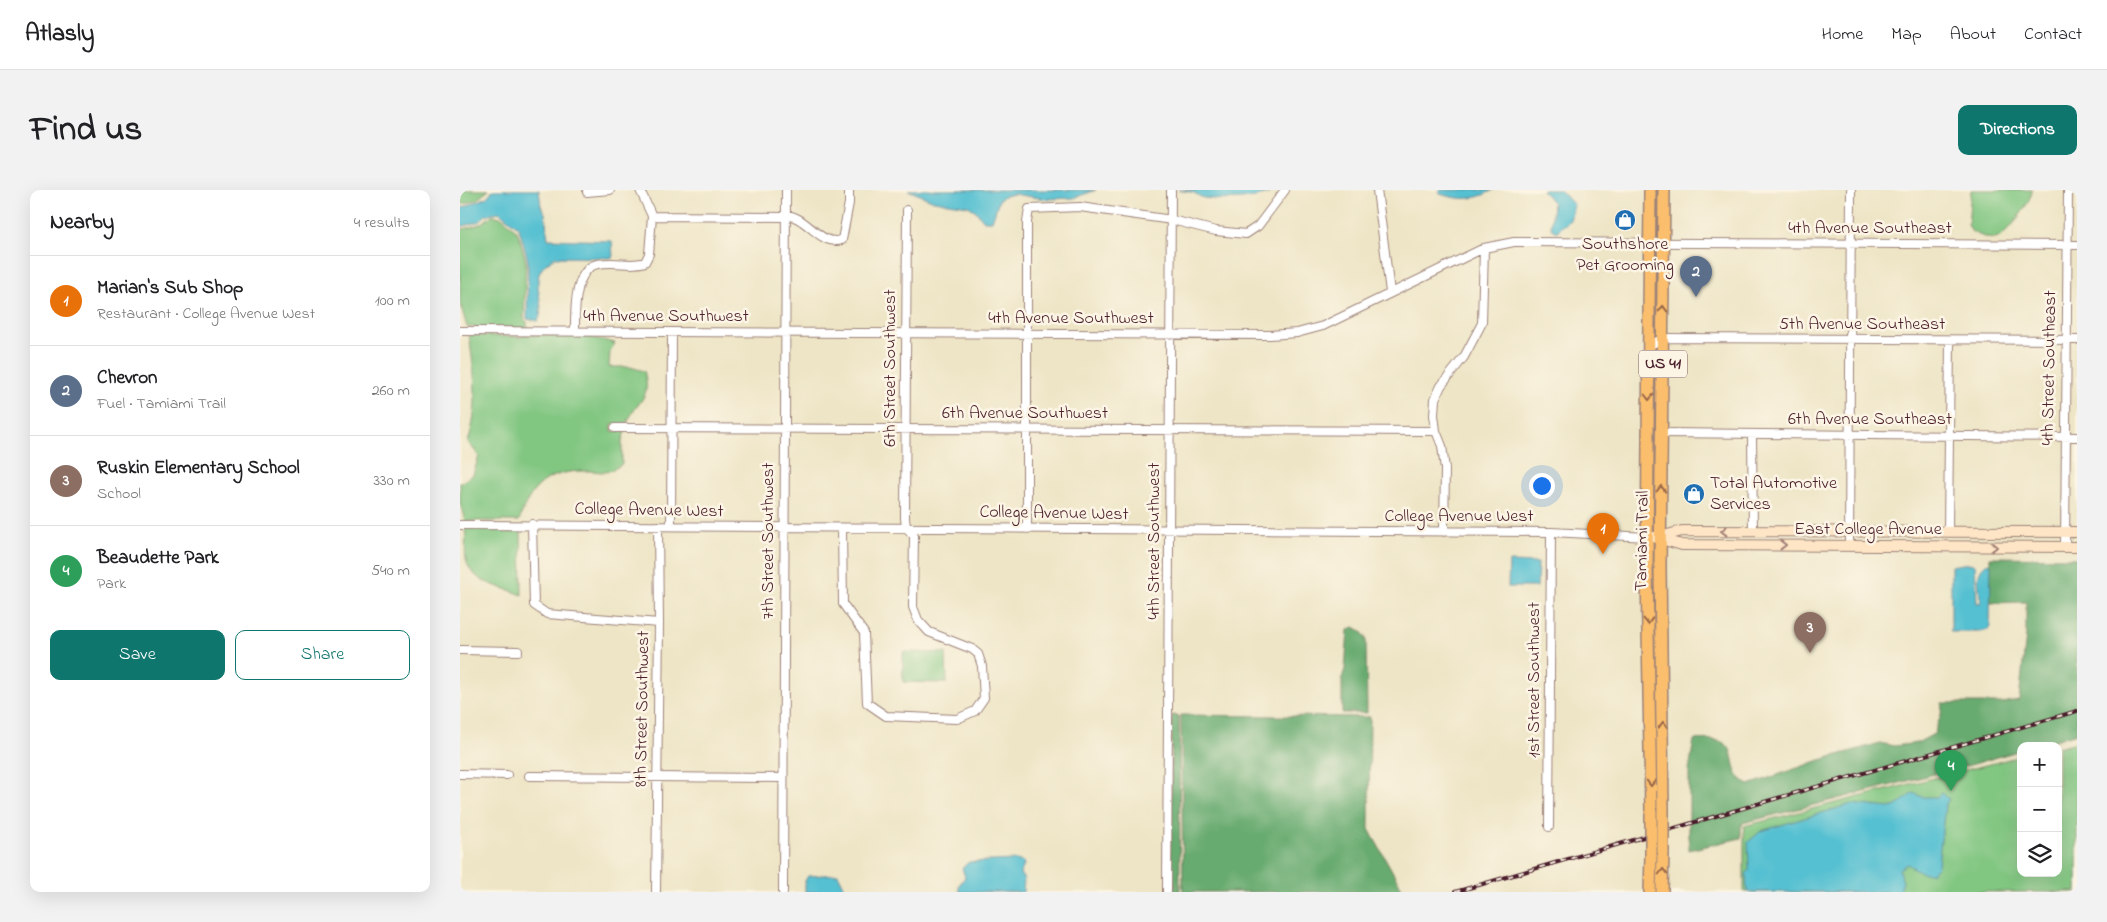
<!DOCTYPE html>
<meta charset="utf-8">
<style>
:root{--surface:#fff;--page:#f2f2f2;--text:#202124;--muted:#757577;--line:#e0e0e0;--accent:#0f766e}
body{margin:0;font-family:"Indie Flower",sans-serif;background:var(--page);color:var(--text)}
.controls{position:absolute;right:15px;bottom:15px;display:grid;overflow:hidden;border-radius:10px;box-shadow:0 5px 20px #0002}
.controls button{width:45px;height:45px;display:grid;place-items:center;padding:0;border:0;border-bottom:1px solid var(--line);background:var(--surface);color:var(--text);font:25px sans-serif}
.you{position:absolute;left:1081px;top:295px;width:18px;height:18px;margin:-12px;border:4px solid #fff;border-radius:50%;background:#1a73e8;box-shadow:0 0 0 8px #1a73e833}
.badge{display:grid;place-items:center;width:32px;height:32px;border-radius:50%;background:var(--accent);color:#fff;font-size:16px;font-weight:700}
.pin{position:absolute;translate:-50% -41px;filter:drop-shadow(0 1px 2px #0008)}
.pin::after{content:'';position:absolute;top:26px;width:18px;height:15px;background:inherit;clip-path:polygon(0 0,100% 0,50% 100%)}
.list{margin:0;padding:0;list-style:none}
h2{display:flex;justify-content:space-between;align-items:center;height:65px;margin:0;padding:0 20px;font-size:21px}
h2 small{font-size:16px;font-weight:400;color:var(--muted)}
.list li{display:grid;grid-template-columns:32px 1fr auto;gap:15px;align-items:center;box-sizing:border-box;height:90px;padding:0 20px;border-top:1px solid var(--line)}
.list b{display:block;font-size:19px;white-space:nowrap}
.list p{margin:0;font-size:16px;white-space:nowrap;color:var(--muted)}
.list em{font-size:16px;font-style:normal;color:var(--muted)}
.actions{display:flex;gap:10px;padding:15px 20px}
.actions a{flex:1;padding:11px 0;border:1px solid var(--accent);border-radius:10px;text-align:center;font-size:18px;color:var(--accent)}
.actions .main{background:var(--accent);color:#fff}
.icon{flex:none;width:28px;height:28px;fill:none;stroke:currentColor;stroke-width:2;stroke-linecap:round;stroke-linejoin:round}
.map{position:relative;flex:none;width:1617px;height:702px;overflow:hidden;border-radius:10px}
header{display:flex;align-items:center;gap:30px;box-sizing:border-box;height:70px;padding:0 25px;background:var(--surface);border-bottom:1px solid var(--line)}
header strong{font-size:24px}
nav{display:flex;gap:28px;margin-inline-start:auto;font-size:18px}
.intro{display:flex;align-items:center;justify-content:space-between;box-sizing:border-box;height:120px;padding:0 30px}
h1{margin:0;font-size:35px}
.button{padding:12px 22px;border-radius:10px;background:var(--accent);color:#fff;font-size:18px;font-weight:700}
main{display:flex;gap:30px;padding:0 30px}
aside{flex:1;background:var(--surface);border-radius:10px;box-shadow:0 5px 20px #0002}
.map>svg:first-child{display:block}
</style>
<header>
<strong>Atlasly</strong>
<nav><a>Home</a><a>Map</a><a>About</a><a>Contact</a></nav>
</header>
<div class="intro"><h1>Find us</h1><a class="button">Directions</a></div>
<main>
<aside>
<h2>Nearby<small>4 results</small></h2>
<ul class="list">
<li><span class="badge" style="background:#e8710a">1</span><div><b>Marian's Sub Shop</b><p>Restaurant · College Avenue West</p></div><em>100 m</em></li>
<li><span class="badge" style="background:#5c6f8a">2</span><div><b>Chevron</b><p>Fuel · Tamiami Trail</p></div><em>260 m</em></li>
<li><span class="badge" style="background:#8d6e63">3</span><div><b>Ruskin Elementary School</b><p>School</p></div><em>330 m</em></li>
<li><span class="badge" style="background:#2e9e5b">4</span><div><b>Beaudette Park</b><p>Park</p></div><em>540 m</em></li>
</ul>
<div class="actions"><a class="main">Save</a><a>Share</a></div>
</aside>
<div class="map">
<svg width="1617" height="702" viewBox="0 0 1617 702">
<rect width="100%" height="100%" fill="#fcf5e5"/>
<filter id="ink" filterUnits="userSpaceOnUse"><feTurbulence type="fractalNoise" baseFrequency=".02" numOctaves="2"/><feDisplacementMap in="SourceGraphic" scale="10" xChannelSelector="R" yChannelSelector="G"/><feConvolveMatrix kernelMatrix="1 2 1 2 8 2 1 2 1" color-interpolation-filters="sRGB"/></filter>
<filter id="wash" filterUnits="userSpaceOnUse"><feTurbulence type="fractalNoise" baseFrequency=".0096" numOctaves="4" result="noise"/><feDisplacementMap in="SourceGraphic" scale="20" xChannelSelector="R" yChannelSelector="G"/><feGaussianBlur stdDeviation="1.12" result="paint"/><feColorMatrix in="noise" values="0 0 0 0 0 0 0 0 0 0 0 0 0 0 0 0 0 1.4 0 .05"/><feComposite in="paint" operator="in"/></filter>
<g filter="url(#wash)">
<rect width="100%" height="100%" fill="#eee5c6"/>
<path fill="#81c681" stroke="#667256" d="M0,0H29L16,10L0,15Z
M1511,0H1572C1572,11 1546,48 1535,49C1528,49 1519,45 1512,42L1508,35Z
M33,25L43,28L56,40L59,46L66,71L64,129L67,132V138L7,137L0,113V40L20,34Z
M9,145L62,147L63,145C94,145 125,144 155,153L150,162L149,177H170L184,181C193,210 175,211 167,234H152V241H165L162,251V274C144,286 145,281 125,281C88,281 70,296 59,331H5L0,313V293L13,285L19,266L8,252C20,214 14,183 9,145Z
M5,338H61L62,405C43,396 13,395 6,370C4,361 7,348 5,338Z
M443,462L486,463L487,493L443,492Z
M1617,552V702H1284V636L1561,566V683H1598V557Z"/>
<path fill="#68ab6f" stroke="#59654d" d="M1530,367L1617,368V543L1576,556H1561V560L1514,574L1283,633L1281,636V648L1229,660V580L1234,550C1292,545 1258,577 1289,595L1360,570L1420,553L1434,556L1457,553L1474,544L1481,525L1482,513H1541L1559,510L1566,445V412L1530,413Z
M894,437L901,441L906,448L907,523H882V488L885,479L888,440Z
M712,525L719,526L720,702H710Z
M721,525L910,527L909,639L944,702H723Z"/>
<path fill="#55c0d1" stroke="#50707e" d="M33,0H79L81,16L85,23L88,49L152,51L153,68L95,67C91,70 86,73 83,77C70,93 87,114 78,131L67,129L68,71L61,45L58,37L39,22L26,25L20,31L0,37V19L27,7Z
M448,0H636L614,8L586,9L554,4L544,6L539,10L532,31H524L515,20L508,16L474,11Z
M718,0H811L808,4C788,10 766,11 744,8C739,7 735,2 730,2C725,1 722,1 718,0Z
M979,0H1033C1015,11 999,10 980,4Z
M1082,0H1100L1114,15L1110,30L1096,42L1091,38L1093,13Z
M1049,372L1078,373L1077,397H1048Z
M1509,373L1515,375L1517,413H1520L1521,409C1519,396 1514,383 1526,374L1530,373L1531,376L1530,436L1529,439L1521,442H1491V376Z
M1453,603L1463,607H1477L1482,603L1489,609L1485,615L1478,676L1471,683H1462L1447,674L1439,679L1443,692L1440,702H1287L1286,684L1289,680L1288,652L1301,641L1392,614L1430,618L1436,616Z
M556,670L563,672L564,675L560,684L564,689L563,702H499V695L505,687L502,678L509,672Z
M378,684L383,694L384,702H345V691L348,686Z"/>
</g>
<g filter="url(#ink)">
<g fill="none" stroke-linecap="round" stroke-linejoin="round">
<g stroke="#9c8278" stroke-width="10">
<path id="minor" d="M180,0L192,26
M917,0L930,102
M127,2L150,0
M326,25C347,26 360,57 382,50L389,13V0
M192,26L326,27
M0,141L810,145L837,143L863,136L1024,58L1054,52L1617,55
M115,142C115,124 114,91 129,78C134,73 144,73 151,73C164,73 173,76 185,72L189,64L192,26
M1189,156L1203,148L1617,150
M155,238L976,241
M1203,243L1617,247
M1292,244L1293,341
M72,334L74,415L87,424L199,433
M0,335L1091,342L1188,347
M211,336L212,142
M382,338L383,414L404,443L407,513L426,526L497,529L515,521L524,508L522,476L518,464L512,459L469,442L458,430L453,417L454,346L446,337L445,328L447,20
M567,339V32L569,19L620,17L712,30L756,41L786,44L798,36L825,0
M984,342L985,279L982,256L976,241L974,225L975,209L981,196L1004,167L1022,133L1024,58
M1488,342L1490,151
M1389,356L1391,0
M1605,357L1608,0
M0,460L58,461
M0,584L47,585
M69,586L322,588
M1089,637L1091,342
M196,702L199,433L198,336
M323,702L326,0
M707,702L711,0"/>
</g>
<g stroke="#9c8278" stroke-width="12">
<path id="secondary" d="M1194,347L1222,355L1617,357
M1200,347L1222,341L1617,342"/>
</g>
<g stroke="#9c8278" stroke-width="14">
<path id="primary" d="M1190,0L1187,379L1191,622
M1203,618L1200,376L1204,0
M1190,702L1191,665
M1202,702L1203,662"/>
</g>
<use href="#minor" stroke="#fff" stroke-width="8"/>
<use href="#secondary" stroke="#fde5c5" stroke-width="10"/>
<use href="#primary" stroke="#fabe6d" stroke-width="11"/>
<g stroke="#4a1f2b" stroke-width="4">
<path id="rail" d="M995,702L1617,521"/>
</g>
<use href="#rail" stroke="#fcf5e5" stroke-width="2" stroke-dasharray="5.5" stroke-linecap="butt"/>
<g stroke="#9c8278" stroke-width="14" stroke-linecap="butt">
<path id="primary-bridge" d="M1203,662V618
M1191,665V622"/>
</g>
<use href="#primary-bridge" stroke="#fabe6d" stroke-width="11"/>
</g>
<defs><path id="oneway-chevron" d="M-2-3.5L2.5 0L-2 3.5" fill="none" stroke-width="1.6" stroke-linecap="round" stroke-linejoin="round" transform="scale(1.25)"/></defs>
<g stroke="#996749">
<use href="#oneway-chevron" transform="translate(1203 119) rotate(-89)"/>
<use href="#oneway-chevron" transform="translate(1189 207) rotate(90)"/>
<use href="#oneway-chevron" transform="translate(1201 299) rotate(-89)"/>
<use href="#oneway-chevron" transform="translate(1188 431) rotate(88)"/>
<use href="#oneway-chevron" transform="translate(1203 535) rotate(-91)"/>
<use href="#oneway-chevron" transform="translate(1191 593) rotate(90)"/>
<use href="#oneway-chevron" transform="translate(1203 682) rotate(-90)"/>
</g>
<g stroke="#a48278">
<use href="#oneway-chevron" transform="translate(1264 341) rotate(180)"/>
<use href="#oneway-chevron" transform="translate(1323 355)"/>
<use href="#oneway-chevron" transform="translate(1534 357)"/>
</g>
</g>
<defs>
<g id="shop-disc" transform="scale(1.125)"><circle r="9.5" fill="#1f6fb2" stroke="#fcf5e5"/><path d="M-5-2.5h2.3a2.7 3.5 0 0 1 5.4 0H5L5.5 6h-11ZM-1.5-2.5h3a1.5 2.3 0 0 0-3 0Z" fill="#fff"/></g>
</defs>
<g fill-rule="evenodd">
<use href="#shop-disc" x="1165" y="30"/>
<use href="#shop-disc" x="1234" y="304"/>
</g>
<g text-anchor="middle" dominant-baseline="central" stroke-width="5" stroke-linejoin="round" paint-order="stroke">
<rect fill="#fcf5e5" stroke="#7f5f63" stroke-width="1" x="1179" y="160.5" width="48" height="27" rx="4"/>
<g font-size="16" font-weight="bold" fill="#4a1f2b">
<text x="1203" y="174">US 41</text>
</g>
<g font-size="18" fill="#4a1f2b" stroke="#fcf5e5">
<text x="1410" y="39">4th Avenue Southeast</text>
<text x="206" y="127">4th Avenue Southwest</text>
<text x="611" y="129">4th Avenue Southwest</text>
<text x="1402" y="135">5th Avenue Southeast</text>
<text transform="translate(431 178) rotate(-90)">6th Street Southwest</text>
<text transform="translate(1590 178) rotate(-89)">4th Street Southeast</text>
<text x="565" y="224">6th Avenue Southwest</text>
<text x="1410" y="230">6th Avenue Southeast</text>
<text transform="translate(189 321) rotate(1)">College Avenue West</text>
<text transform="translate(594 324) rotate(1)">College Avenue West</text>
<text x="999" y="327">College Avenue West</text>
<text x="1408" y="340">East College Avenue</text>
<text transform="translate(309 351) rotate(-90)">7th Street Southwest</text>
<text transform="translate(695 351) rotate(-90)">4th Street Southwest</text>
<text transform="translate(1183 351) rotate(-89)">Tamiami Trail</text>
<text transform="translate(1075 490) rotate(-90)">1st Street Southwest</text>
<text transform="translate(183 519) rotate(-89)">8th Street Southwest</text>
</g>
<g font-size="18" fill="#4a1f2b" stroke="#fcf5e5">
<text x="1165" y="55">Southshore<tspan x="1165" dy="21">Pet Grooming</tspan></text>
<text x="1250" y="294" text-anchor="start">Total Automotive<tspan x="1250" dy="21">Services</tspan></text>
</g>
</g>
</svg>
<div class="controls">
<button>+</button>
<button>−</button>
<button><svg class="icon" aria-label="layers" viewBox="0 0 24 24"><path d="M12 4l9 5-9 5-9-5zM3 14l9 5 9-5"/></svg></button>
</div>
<div class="you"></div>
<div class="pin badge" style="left:1143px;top:364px;background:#e8710a">1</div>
<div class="pin badge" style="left:1236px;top:107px;background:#5c6f8a">2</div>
<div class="pin badge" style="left:1350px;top:463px;background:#8d6e63">3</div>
<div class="pin badge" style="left:1491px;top:601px;background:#2e9e5b">4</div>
</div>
</main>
